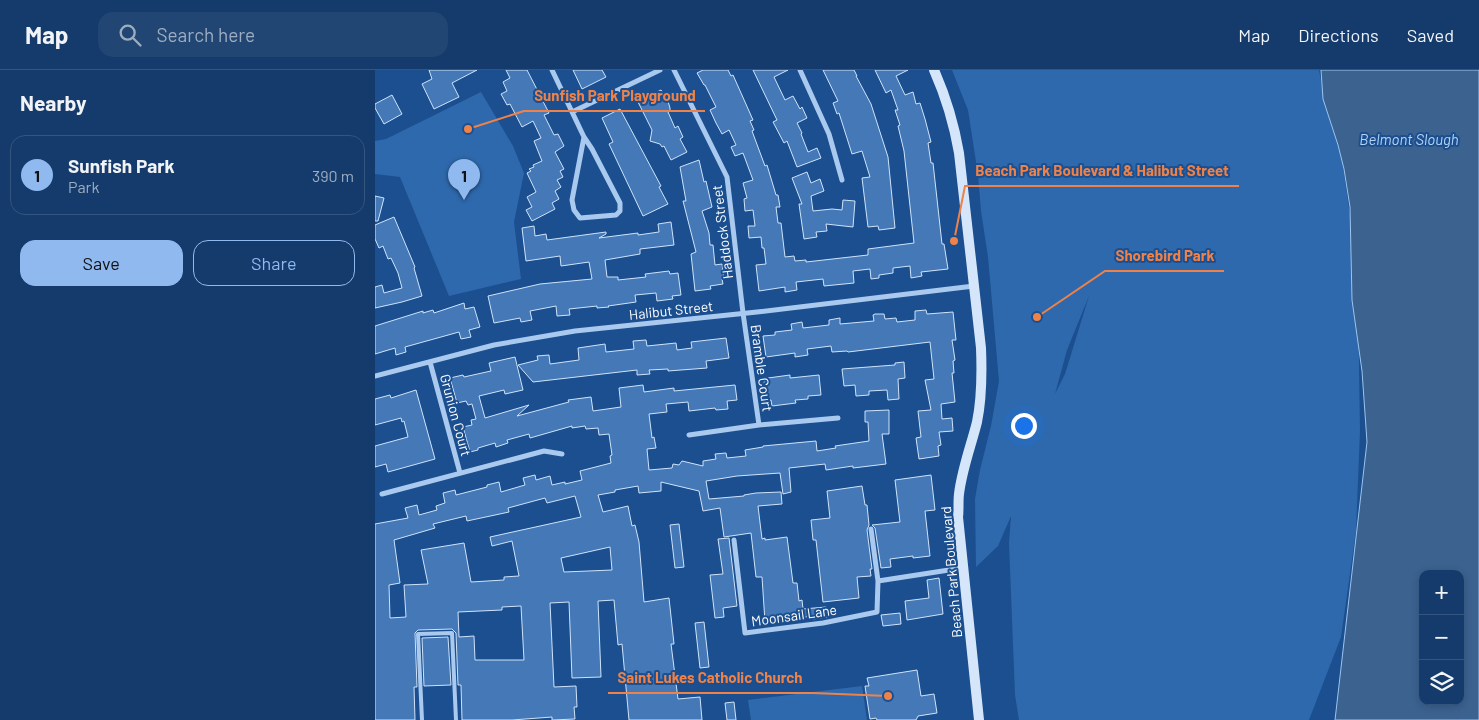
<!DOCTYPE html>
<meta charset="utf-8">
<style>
:root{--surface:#143b6b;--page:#214673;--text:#f1f3f6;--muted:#9dadc1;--line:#33557e;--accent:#90b9f0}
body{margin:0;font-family:Barlow,sans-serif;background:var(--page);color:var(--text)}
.controls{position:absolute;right:15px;bottom:15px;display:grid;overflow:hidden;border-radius:10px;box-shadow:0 2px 8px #0003}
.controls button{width:45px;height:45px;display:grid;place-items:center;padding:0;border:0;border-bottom:1px solid var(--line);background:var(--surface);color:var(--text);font:25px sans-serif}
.you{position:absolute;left:648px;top:355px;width:18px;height:18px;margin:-12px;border:4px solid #fff;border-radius:50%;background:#1a73e8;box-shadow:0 0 0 8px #1a73e833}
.badge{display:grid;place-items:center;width:32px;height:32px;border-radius:50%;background:var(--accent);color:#111;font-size:16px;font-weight:700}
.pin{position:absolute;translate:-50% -41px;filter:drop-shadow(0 1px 2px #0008)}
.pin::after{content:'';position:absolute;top:26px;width:18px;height:15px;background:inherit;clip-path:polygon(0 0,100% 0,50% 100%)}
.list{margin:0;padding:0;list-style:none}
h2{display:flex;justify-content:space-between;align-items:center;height:65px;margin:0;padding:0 20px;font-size:21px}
h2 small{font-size:16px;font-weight:400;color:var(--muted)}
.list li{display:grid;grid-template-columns:32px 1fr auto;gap:15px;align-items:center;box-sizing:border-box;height:80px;margin:0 10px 10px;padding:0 10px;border:1px solid var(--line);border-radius:15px}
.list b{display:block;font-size:19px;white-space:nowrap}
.list p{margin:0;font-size:16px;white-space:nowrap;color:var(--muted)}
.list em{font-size:16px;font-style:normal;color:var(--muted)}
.actions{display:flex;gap:10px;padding:15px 20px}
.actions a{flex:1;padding:11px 0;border:1px solid var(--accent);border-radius:15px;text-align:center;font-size:18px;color:var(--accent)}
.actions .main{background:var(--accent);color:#111}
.icon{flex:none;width:28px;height:28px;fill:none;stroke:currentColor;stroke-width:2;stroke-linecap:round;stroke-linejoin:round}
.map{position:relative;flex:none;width:1104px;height:650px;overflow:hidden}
header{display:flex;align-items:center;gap:30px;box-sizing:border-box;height:70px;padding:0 25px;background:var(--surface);border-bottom:1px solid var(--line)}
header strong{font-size:24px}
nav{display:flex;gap:28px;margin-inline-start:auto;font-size:18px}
.search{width:350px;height:45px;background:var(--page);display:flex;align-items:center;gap:12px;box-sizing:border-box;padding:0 18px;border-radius:15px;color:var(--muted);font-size:19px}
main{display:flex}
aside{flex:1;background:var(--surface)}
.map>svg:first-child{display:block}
</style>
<header>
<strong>Map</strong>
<div class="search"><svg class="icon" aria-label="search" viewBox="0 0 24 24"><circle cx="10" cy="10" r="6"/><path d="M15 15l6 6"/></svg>Search here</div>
<nav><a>Map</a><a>Directions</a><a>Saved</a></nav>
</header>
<main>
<aside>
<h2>Nearby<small></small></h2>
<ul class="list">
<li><span class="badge">1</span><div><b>Sunfish Park</b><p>Park</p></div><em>390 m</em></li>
</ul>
<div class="actions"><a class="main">Save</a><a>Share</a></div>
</aside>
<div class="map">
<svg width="1104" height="650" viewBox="0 0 1104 650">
<rect width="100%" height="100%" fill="#1b4f8f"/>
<path fill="#2e69ad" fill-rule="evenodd" d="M577,0H944L950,30L967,89L976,152L983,231L985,361L981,461L966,567L934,650H644L640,625L634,473L636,446L623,476L601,497L600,429L605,400L616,356L624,311L613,187L606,141L603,105L593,40ZM714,226L690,304L680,324L692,280Z
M106,22L138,76L149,103L139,152L146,209L74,226L25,107L0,104V71L11,69Z
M487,616L492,650H376L373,630Z"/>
<path fill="#3c6290" stroke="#9cc4f0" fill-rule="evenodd" d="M946,0H1104V650H960L992,372L987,301L977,230L975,137L969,99L963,75L948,29ZM1048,504H1085V631H1048Z"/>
<path fill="#4478b7" stroke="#cfe3fa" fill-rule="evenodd" d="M54,0H102L77,13L84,27L59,39L47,14L57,9Z
M131,0H152L174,43L169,45L179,65L183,64L189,76L180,82L189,99L185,101L188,107L182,110L186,117L180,121L184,129L177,133L180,139L157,151L151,140L157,137L152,127L161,122L152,103L156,101L154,99L159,97L158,95L167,91L159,71L166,68L158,51L147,57L135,34L132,35L126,24L132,21L128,12L135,8Z
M198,0H227L231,7L207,19Z
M328,0H353L356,6L358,5L378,50L375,51L379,60L377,61L390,96L392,95L401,125H403L405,137H401L403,153H406L410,187L419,186L420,191L431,190V192L493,185V179L539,173L529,81L523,56L525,55L520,40H523L516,20L511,23L500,0H533L521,6L530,25L538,22L541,34L545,33L550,49L556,72L553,73L556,93H558L567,174H569L573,199L546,202L547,206L536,208L535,196L518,198V203L504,205V208L496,209L495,199L478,201L479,213L449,216L448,209L421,212L422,220L410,222V217L384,221L381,195L391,194L389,178H387L386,167L374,168L373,156H380L378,140L370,141L369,129L372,128L368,113L378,110L368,83L360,86L356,77L361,75L354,60L347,64L341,53L335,40L341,37L330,15H329L322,3Z
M378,0H413L399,7L410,30L418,26L425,39L427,37L432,48L422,53L427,63L426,64L433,82L442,78L446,88L422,97L412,71L409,73L398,52L402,50Z
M448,0H479L482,6H481L496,34L513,87L520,158L504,160L503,156L493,157L487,108L495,107L487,81L477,84L464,43L462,44L458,33L463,31Z
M286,20L292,28L295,38V41L293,42L300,58L303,56L308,67L305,69L312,82L296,90L289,76L287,77L285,74L275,71L277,60L263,32Z
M17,25L27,44L9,54L0,38V34Z
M245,39L286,116L284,117L293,134L268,146L234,74L238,72L227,48Z
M324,90L329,112L331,111L337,137L327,141L334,163L335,175H338L340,195L347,194L349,209H347L348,214L335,216L336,219L320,221L316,184L321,182L308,131H311L305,97Z
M432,102L436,113L445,109L449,121L436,126L438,141L457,139L467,140L468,130L480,131L478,157L451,154L452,161L441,162L442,167L429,169L424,134H427L417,108Z
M0,126L9,128L3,151H0Z
M19,147L40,197L39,198L47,226L27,232L0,238V217L7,215L9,223L27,218L23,203L16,188L13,189L8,176L4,178L0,169V155Z
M296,152L299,175L265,179V184L230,190L232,207H243V210L271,207L270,204L294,201L295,204L303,203L306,225L297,226L298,229L282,231L281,223L260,225L261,232L233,236L234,237L222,238V236L194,239L195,245L182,246L181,236L155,241L157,250L146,252L145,248L119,253L113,226L165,214L217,209L214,192L186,196L185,186L151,191L147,158L159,156L160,166L171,164L172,170L231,162V164L224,168L263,163V165L284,162L283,154Z
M89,233L90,239L99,237L105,257L94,260L96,267L86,269L84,262L30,277L31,282L21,285L20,278L0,284V256L48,241V243L58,240L59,243Z
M551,240L552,244L578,242L581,270H577L580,290L578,291L579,303H577L580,332L566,334L567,349L577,348L578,361L564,362L566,375L563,376L564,386L544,389L541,368L546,367L543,341L556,340L550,310L559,309L555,272L473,282L472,281L457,282L456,276L432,279L433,285L420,287V283L391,287L388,266L400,265V262L417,260L416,254L427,252L428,258L454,255V250L465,248V254L499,251L498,245L500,244H509L510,249L521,248L522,252L540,250V241Z
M351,268L354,288L331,291L332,298L293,301V299L274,300L275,304L262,305V300L158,312L143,295L163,290L162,286L174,285L175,294L204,290L203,278L230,274L231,282L259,279L258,271L271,270L272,276L301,273L302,280L317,278L316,272Z
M140,287L148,320L130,324L129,320L104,326L110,348L154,335L142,346L194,332L193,330L216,327L218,341L246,337L244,318L268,315L269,322L299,318V321L360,315L362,330L352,331L353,339L341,340L340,338L314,341L313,332L291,334L292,342L274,344L277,368L279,367L281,378L272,379L274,400L297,398L298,394L304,395L307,391L328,396V391L341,389L340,384L351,383L352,388L371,386L370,380L388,377V376L441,371L442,381L461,378L460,376L494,371L493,352H490V341L514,340V364H507L511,394L478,398V396L451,400L450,394L414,398L416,422L408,424L405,403L362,406L331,411L334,429L369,426V425L381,423L406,422L407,434L383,436L387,469L390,468V470L412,467L418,513H422L424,531L427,530L428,539L451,537L452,547L438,549V546L390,552L387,507H381L376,463L349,467L345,438L328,441L324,421L286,412V421L264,423L263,416L240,420V422L223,425L228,442L253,436L257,456L260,455L264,472L269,532L294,528L299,574H296L303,629L325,627L327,650H254L247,574L243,575L239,530L223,531L226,607L197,608L194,532L175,533L179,617L201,616L202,637H199L200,649L177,650V647L137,650H87L86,615H83L81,563L77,559L43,560L40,563L42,617H39L40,650H0V454L33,448L30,438L42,435L44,445L62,440L61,436L70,433L68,423L80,420L81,425L112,417V415L124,412L126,422L150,415L148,408L160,405L161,410L175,406L177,415L190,412V414L207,410L205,401L236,393L235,386L237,385L234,364L224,365L223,358L211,359L210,356L197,358V356L155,368L154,364L132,370L133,373L121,377L120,373L103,378V380L95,382L88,357L97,355L96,350L101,349L97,334L93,335L91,331L82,333L75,308L88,305L89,307L116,301L114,293ZM200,426L206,447L115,467L117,476L137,471L144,506L129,507V510L96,512L89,473L46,480L53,514L29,515L31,547L15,548L14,515L25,513L19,470L60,458L58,454L91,446L92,451L134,442L133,438L170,428L172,433ZM235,477L237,500L189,502L186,488ZM146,536L149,590H100L99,566L84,567L83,542L127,540V537Z
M529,292L530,308L523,309L524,329L513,330L512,320L494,321V325L481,326L480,315L469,316L467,299L520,295V293Z
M415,305V308L444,305L446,325L433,326V329L420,330L421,333L397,336L396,330H391L389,311H394L393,308Z
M41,320L60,389L13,402L11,394L0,397V376L33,367L29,351L27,352L26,348L0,355V329L15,325L16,328Z
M556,405L560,440L550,441L555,486L538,488V486L515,489L516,497L506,498L500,458L497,455L525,452L520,410Z
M487,416L490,435H492L494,455L492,460L497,499H495L496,506L482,507L484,528L448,532L441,470H438L436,450L455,448L452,421Z
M304,454L309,497L300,498L295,455Z
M354,468L362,536L348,538L349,547L340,548L335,505L348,504L343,469Z
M564,508L568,544L532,550L530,531L554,528L552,510Z
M525,543L526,554L508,556L506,545Z
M329,552L334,597L325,598L320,553Z
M73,567L76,615L49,616L47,568Z
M542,600L546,626L559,624L562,643L543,646L541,650H502L501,648L495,649L490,616H494L492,608Z
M359,632L361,650H352L350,633Z"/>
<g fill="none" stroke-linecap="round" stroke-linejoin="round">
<path stroke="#a9c9ee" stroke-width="4" d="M47,650L43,564L77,563L81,650"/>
<path stroke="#a9c9ee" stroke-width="5" d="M177,0L209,67L217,79L245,133V141L241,145L205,148L199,140L197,130L209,67
M299,0L352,107L368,243L384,355
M425,0L454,64L467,110
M197,42L285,0
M55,292L85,403
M0,306L119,275L200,261L382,242L599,216
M314,365L384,355L463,348
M7,424L169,381L187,384
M359,470L370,563L448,553L502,542L503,511L496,459
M503,511L587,498"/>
<path stroke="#d6e6fa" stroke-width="10" d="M559,0C571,27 579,54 584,83L606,278C607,303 607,328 602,352C596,376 587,399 584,424C583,432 584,440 583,447L604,650"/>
</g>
<g text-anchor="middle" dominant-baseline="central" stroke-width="4" stroke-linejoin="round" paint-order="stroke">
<g font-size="14" fill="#fff" stroke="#1b4f8f">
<text transform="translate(347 162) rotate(-97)">Haddock Street</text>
<text transform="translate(296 240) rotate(-6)">Halibut Street</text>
<text transform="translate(387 298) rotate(82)">Bramble Court</text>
<text transform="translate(81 345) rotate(75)">Grunion Court</text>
<text transform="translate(576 502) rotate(-95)">Beach Park Boulevard</text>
<text transform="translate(419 545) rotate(-8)">Moonsail Lane</text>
</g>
<g font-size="15" font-style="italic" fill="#b5d3f5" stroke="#1b4f8f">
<text x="1034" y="69">Belmont Slough</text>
</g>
</g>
<path fill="none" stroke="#ee8249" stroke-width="2" d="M93 59L149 41H330M579 171L590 116H864M662 247L730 201H849M513 626L438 623H233"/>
<g fill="#ee8249" stroke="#1b4f8f" stroke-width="2">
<circle cx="93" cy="59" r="5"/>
<circle cx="579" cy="171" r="5"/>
<circle cx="662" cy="247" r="5"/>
<circle cx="513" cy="626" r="5"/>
</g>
<g font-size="15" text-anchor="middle" font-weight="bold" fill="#ee8249" stroke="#1b4f8f" stroke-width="4" stroke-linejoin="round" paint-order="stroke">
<text x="240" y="31">Sunfish Park Playground</text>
<text x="727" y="106">Beach Park Boulevard &amp; Halibut Street</text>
<text x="790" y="191">Shorebird Park</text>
<text x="335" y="613">Saint Lukes Catholic Church</text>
</g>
</svg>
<div class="controls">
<button>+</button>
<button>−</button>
<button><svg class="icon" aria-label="layers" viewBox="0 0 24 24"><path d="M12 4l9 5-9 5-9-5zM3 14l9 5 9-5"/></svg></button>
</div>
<div class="you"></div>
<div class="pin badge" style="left:89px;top:130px">1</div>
</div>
</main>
